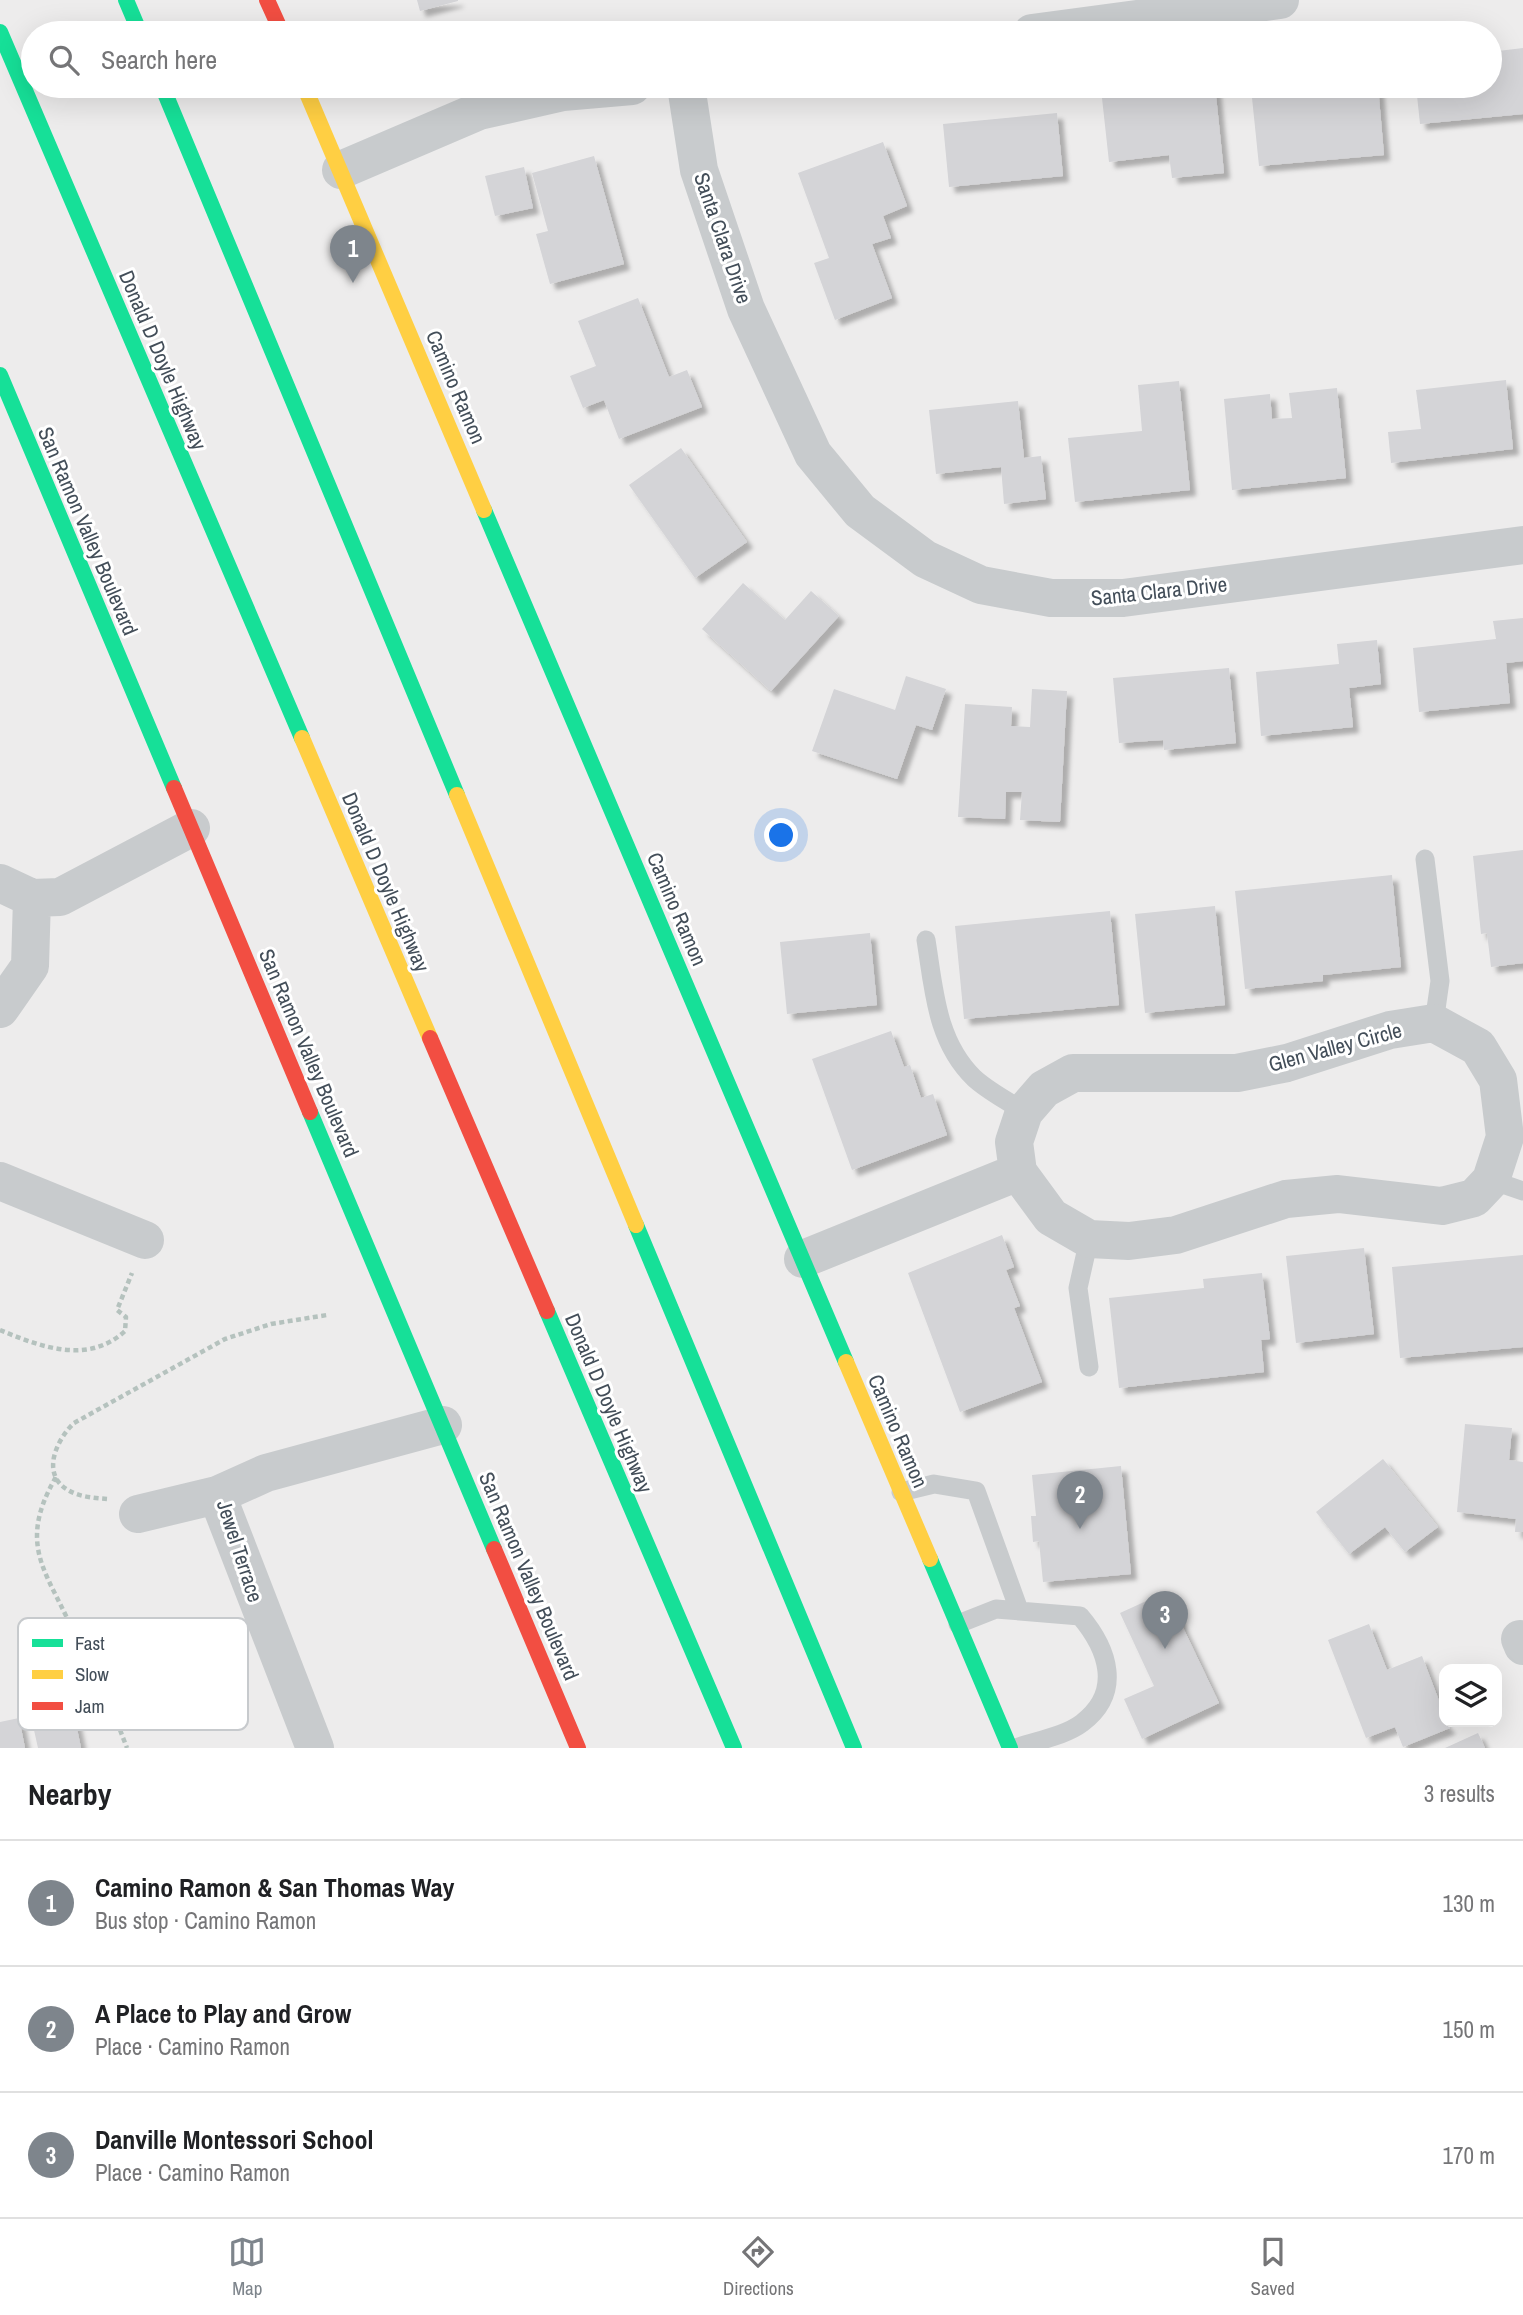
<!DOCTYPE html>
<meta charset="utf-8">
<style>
:root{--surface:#fff;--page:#f2f2f2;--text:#202124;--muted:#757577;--line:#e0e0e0;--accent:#7e858c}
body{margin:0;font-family:"Archivo Narrow",sans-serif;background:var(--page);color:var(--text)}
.controls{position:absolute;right:21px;bottom:21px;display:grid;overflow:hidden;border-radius:14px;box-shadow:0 7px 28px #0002}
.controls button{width:63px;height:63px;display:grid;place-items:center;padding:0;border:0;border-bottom:2px solid var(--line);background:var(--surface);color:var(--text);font:35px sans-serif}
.you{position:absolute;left:782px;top:836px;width:24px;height:24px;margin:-18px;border:5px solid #fff;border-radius:50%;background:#1a73e8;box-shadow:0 0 0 10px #1a73e833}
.badge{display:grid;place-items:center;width:46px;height:46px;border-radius:50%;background:var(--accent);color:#fff;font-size:23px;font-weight:700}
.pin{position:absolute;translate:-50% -58px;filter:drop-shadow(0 2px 4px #0008)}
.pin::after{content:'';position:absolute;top:37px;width:24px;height:21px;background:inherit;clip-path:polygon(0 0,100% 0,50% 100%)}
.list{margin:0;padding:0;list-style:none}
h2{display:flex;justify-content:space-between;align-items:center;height:91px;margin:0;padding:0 28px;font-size:30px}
h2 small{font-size:23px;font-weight:400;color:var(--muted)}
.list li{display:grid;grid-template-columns:46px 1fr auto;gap:21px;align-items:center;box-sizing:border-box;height:126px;padding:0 28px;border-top:2px solid var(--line)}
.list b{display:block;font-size:26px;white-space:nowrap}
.list p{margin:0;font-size:23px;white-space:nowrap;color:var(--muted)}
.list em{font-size:23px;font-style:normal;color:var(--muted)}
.icon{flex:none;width:38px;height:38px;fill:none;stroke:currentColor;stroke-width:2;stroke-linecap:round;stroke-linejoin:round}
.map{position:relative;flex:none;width:1523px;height:1748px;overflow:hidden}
.search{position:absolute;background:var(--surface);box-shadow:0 7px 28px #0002;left:21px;right:21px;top:21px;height:77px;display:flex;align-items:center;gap:18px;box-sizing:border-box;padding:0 24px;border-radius:38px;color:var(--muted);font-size:26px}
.sheet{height:469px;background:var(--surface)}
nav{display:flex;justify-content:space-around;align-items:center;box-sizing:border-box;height:98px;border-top:2px solid var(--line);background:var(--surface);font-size:19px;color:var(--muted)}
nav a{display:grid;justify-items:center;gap:4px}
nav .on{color:var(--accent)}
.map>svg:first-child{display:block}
</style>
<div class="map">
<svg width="1523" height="1748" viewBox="0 0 1523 1748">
<defs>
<filter id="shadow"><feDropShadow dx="6" dy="6" stdDeviation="2" flood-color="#0004"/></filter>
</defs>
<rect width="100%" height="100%" fill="#edecec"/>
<path fill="#d4d4d7" filter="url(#shadow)" d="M417,0H458V1L420,11Z
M1523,48V114L1420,124L1416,86H1490V52Z
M1215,86L1224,173L1172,178L1169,155L1109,162L1102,98Z
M1271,86H1378L1384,155L1259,166L1251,88Z
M1057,113L1063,176L949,187L943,124Z
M883,142L907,206L883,216L891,238L872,244L892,298L835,320L814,263L829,258L798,173Z
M594,156L624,264L550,284L536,234L548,231L532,173Z
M524,167L533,208L495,216L485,176Z
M638,298L669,377L687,370L702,407L619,439L604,400L583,408L570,376L596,366L578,321Z
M1506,380L1513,449L1391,463L1388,432L1421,429L1416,390Z
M1179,381L1190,490L1075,502L1068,438L1142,431L1138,385Z
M1337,388L1346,478L1232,490L1224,399L1270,394L1272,419L1292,418L1289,393Z
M1018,401L1024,458L1041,456L1046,499L1004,504L1001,467L936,474L929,410Z
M681,448L747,542L695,578L629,485Z
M743,583L785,620L811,591L839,616L771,691L702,629Z
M1523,618V661L1506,663L1510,703L1419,712L1413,648L1496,639L1493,621Z
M1377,640L1381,684L1349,688L1353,727L1261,736L1256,672L1339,664L1337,644Z
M1229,668L1236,743L1164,750L1163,740L1119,743L1113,678Z
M906,676L946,689L932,730L916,725L897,779L812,751L834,689L895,710Z
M1032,689L1067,691L1060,822L1020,820L1022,792H1006L1005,819L958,817L965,704L1012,707L1011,726L1030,727Z
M1523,850V963L1491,967L1487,933L1481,934L1473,856Z
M1392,875L1401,967L1323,975V981L1245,989L1235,891Z
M1215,906L1225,1005L1145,1013L1135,914Z
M1110,911L1119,1005L964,1019L955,926Z
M870,933L877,1005L787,1014L780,942Z
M891,1031L904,1067L910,1065L921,1098L933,1094L947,1135L852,1170L812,1059Z
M1002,1235L1014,1267L1006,1270L1020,1306L1014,1308L1042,1382L960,1412L908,1273Z
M1364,1248L1374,1334L1296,1343L1286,1256Z
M1523,1255V1347L1400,1358L1392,1267Z
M1262,1273L1270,1339L1261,1340L1264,1372L1119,1388L1109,1298L1204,1288L1203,1279Z
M1465,1424L1512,1428L1509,1460L1523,1462V1532H1515L1516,1519L1457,1512Z
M1383,1459L1438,1527L1405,1552L1385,1527L1349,1554L1316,1512Z
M1121,1466L1131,1574L1043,1582L1039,1541L1033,1542L1031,1516H1036L1032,1475Z
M1166,1592L1219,1703L1142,1739L1124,1699L1154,1686L1120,1613Z
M1369,1624L1387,1670L1422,1656L1444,1714V1722L1450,1728L1403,1747L1395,1727L1366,1738L1328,1640Z
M74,1714L81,1748H38L32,1721Z
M19,1718L25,1748H0V1722Z
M1478,1733L1485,1748H1445Z"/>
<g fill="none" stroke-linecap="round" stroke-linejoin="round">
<path stroke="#b5c2be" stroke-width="4.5" stroke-dasharray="5 3.5" stroke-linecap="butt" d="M0,1330C41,1347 88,1365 125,1331L126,1317L117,1310L132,1273
M56,1477C13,1551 53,1576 78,1644C86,1666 89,1690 97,1712L117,1722L127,1748
M107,1499C95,1498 79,1497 68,1490C40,1474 57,1439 74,1423L225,1339L271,1324L327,1315"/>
<path stroke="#c8cbcd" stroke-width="19" d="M1425,859L1440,981L1434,1023
M926,940C934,989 936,1041 974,1078C988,1091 1008,1101 1024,1112
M1491,1180L1523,1191
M1089,1239L1078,1288L1089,1367
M901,1492L934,1484L976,1491L1019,1610
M958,1624L996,1609L1080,1616C1108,1649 1123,1692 1082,1723C1065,1736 1035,1741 1016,1748"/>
<path stroke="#c8cbcd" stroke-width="38" d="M1032,33L1280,0
M686,86L699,170L746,309L813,454L860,511L925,559L981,585L1051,598H1123L1523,545
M341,170L479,111L563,92L632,86
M0,883L32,898L60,897L191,828
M0,1009L30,966L32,898
M1434,1023L1478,1047L1498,1080L1505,1137L1491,1180L1474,1198L1442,1206L1338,1194L1286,1199L1176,1235L1129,1241L1089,1239L1051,1217L1018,1172L1014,1142L1024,1112L1044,1089L1073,1073H1237L1287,1063L1390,1030Z
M0,1181L145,1240
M803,1259L1018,1172
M138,1514L217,1495
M1520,1639L1523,1646
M315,1748L217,1495L266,1473L443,1425"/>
<path stroke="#16e098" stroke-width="16" d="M126,0L140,33
M0,32L302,738
M162,86L457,795
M0,375L174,788
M484,510L846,1362
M310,1112L494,1549
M636,1225L854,1748
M547,1311L734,1748
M930,1559L1010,1748"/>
<path stroke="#ffcf43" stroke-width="16" d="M304,86L484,510
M302,738L430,1038
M457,795L636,1225
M846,1362L930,1559"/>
<path stroke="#f24e42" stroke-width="16" d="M267,0L282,33
M174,788L310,1112
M430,1038L547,1311
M494,1549L578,1748"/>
</g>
<g text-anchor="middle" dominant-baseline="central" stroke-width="6" stroke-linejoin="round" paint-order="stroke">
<g font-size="21" fill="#434e59" stroke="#fff">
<text transform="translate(723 238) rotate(71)">Santa Clara Drive</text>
<text transform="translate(163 360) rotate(67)">Donald D Doyle Highway</text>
<text transform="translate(456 387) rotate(67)">Camino Ramon</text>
<text transform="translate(88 531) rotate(67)">San Ramon Valley Boulevard</text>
<text transform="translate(1159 591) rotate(-6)">Santa Clara Drive</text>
<text transform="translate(386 882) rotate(67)">Donald D Doyle Highway</text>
<text transform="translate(677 909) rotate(67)">Camino Ramon</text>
<text transform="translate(1335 1047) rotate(-15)">Glen Valley Circle</text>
<text transform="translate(309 1053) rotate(67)">San Ramon Valley Boulevard</text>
<text transform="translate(609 1403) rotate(67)">Donald D Doyle Highway</text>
<text transform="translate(898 1431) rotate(67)">Camino Ramon</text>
<text transform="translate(240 1551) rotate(72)">Jewel Terrace</text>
<text transform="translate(529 1576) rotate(67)">San Ramon Valley Boulevard</text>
</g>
</g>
<rect x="18" y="1618" width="230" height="112" rx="10" fill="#fff" stroke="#c7cacd" stroke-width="2"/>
<rect x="32" y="1639" width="31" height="8" fill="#16e098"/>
<rect x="32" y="1670" width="31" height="9" fill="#ffcf43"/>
<rect x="32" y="1702" width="31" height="8" fill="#f24e42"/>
<g font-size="19" fill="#434e59">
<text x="75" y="1650">Fast</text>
<text x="75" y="1681">Slow</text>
<text x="75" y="1713">Jam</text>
</g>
</svg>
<div class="controls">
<button><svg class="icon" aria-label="layers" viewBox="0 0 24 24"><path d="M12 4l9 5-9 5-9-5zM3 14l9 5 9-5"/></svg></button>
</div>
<div class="you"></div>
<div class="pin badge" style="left:353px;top:283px">1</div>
<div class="pin badge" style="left:1080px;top:1529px">2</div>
<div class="pin badge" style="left:1165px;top:1649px">3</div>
<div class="search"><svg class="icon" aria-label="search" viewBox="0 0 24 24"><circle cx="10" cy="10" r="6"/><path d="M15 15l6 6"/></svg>Search here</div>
</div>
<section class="sheet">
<h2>Nearby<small>3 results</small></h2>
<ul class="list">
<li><span class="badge">1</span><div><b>Camino Ramon &amp; San Thomas Way</b><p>Bus stop · Camino Ramon</p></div><em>130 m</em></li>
<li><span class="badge">2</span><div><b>A Place to Play and Grow</b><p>Place · Camino Ramon</p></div><em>150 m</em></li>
<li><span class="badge">3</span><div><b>Danville Montessori School</b><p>Place · Camino Ramon</p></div><em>170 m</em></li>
</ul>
</section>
<nav>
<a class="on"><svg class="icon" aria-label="map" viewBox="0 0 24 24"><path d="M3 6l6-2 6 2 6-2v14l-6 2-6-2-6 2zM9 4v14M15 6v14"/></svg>Map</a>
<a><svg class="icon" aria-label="directions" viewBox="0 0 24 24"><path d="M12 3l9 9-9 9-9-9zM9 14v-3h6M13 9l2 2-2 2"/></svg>Directions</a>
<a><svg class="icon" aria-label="saved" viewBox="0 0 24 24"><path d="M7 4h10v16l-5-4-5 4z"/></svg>Saved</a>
</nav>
